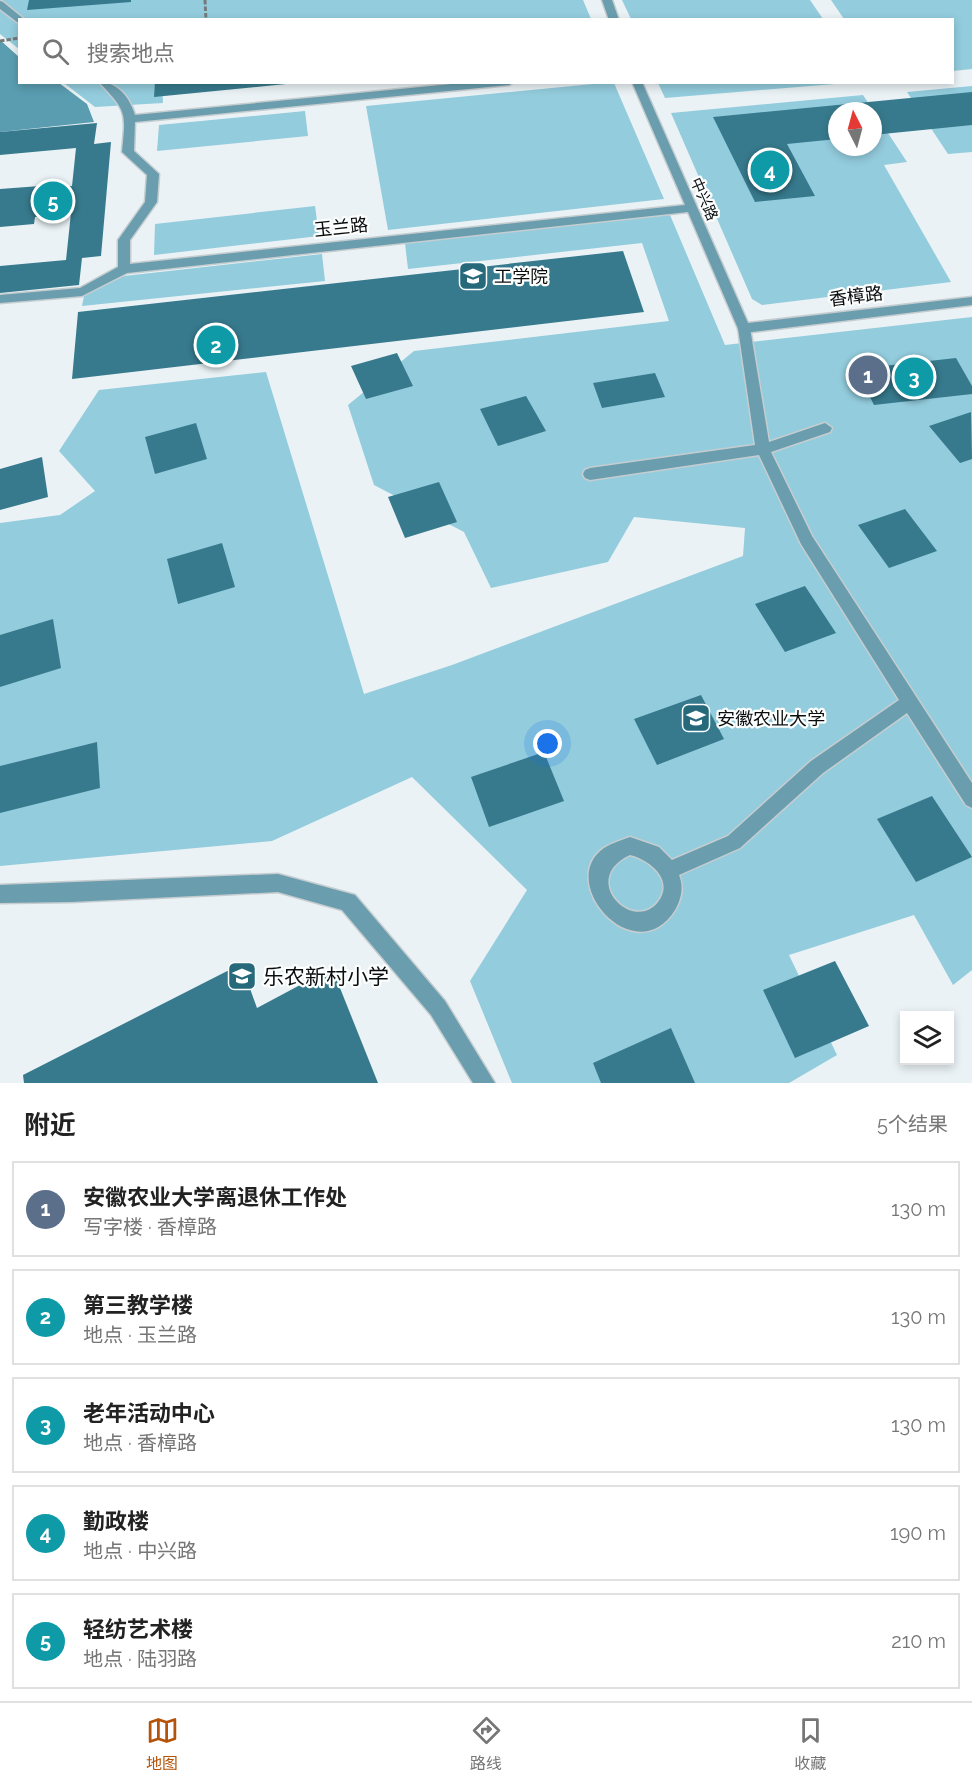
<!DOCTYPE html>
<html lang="zh">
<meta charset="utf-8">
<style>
:root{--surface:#fff;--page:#f2f2f2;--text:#222;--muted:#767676;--line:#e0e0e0;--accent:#b45309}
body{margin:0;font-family:Raleway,"Noto Sans SC",sans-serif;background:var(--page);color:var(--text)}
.controls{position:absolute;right:18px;bottom:18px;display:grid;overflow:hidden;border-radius:0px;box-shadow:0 3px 9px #0003}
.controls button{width:54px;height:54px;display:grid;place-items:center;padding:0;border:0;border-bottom:2px solid var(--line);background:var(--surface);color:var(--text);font:30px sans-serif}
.compass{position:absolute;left:828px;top:102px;width:54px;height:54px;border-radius:50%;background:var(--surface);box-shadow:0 3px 9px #0003;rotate:354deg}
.you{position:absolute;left:548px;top:744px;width:21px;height:21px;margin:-15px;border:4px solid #fff;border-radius:50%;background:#1a73e8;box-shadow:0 0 0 9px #1a73e833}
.badge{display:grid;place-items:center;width:39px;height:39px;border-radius:50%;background:var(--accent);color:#fff;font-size:20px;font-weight:700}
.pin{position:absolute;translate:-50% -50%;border:3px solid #fff;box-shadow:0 2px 6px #0006}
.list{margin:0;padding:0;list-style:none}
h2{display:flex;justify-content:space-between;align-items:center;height:78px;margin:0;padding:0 24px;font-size:26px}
h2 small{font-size:20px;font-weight:400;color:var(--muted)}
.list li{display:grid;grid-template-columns:39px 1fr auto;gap:18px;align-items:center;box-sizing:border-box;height:96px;margin:0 12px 12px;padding:0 12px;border:2px solid var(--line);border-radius:0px}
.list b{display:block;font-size:22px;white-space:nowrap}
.list p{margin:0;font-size:20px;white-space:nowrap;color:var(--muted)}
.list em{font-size:20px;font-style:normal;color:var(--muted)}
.icon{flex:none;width:33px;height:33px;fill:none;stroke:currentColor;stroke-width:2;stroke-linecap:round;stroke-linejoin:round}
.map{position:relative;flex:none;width:972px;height:1083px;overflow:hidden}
.search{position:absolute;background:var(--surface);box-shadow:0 3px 9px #0003;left:18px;right:18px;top:18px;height:66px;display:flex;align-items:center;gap:15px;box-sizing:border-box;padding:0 21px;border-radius:0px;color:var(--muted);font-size:22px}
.sheet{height:618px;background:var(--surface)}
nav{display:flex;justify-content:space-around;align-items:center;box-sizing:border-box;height:84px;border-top:2px solid var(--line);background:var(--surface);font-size:16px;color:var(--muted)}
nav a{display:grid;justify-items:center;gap:3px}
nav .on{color:var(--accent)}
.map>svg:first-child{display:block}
</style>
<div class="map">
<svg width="972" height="1083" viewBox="0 0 972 1083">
<rect width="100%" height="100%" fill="#eaf2f5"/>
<path fill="#93ccdd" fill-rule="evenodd" d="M0,0H583L591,19L20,20L19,49L0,34Z
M622,0H810L823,19H631Z
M831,0H972V69L953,71L952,20L844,19Z
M64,83H162L163,103L95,107Z
M603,83H614L664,199L388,230L366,106Z
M658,83H847L665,98Z
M972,86V152L948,154L907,92Z
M863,95L907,162L884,165L951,282L762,305L752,299L671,113ZM837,111H873V147H837Z
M305,111L308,136L157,151L159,125Z
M315,206L319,236L154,255L155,224Z
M670,215L725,345L972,317V970L953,985L914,915L789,955L837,1055L789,1083H512L470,981L527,890L412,777L272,841L0,866V523L60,515L95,491L59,451L99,390L266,372L364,694L452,665L743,556L745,528L634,517L608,562L491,588L464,532L374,485L348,405L414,351L669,321L642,243L408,269L405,243Z
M322,254L325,281L82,306L84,296L124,276Z"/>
<path fill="#5a9db1" d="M0,40L19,57L20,82L59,83L87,104L94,122L0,132Z"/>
<path fill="#377a8d" d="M29,0H131V2L27,10Z
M155,82H286V84L154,97Z
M972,92V125L873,135V111H837V139L787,144L815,196L755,202L713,117Z
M97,123L94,144L111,142L101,256L82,258L79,285L0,293V266L66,260L71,213L35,217L34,224L0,227V189L40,186L41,189L72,186L76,148L0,155V132Z
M623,251L644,312L72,379L78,312Z
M397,353L413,386L366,399L351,366Z
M956,358L972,386V394L874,405L856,369Z
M655,373L665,397L602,408L593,383Z
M526,396L546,431L498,446L480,409Z
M971,412L972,459L960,463L929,426Z
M196,423L207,459L155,474L145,437Z
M42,457L48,497L0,510V469Z
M439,482L457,522L405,538L388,497Z
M905,509L937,551L889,568L858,525Z
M222,543L235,587L178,604L167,559Z
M805,586L836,633L785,652L755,604Z
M53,619L61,668L0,687V635Z
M701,695L724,739L657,765L634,719Z
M97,742L100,788L0,813V766Z
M544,752L564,801L489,827L471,777Z
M932,796L972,857L916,882L877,819Z
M835,961L869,1026L795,1058L763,990Z
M241,964L257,1008L332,968L378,1083H24L23,1075Z
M671,1028L695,1083H601L593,1063Z"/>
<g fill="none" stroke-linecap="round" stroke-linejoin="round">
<g stroke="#c6cdd0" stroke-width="3">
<path id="lane" d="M744,323L750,328L769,442L825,423L832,428L830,432L771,452L812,536L972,783V808L966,805L907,713L823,773L740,848L679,875C684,887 681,900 675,910C635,973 555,882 604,848C612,843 622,840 630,837L659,847L672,860L728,836L811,761L899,700L801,544L759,455L590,480L585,478L583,474L585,470L590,468L755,445L738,328ZM630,855C650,860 675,880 658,902C633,934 578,879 630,855Z"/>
</g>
<g stroke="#c6cdd0" stroke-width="3">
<path id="street" d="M602,0H612L619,20H609Z
M0,1L3,2L25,20L17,22L0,9Z
M99,82C118,82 130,98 135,115L472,82H514L509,85L135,122L134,151L159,174L157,202L130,240V264L685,205L632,82H642L748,323L972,297V305L744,333L739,331L688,212L127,273L82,296L0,303V295L80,288L118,267V240L145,202L147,175L122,152C126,111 127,112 99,82Z
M278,874L355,895L445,1001L495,1083H473L431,1015L342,910L278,892L71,902L0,903V885Z"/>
</g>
<path stroke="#757b7c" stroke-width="3" stroke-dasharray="4.5 2" stroke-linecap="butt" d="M205,0L206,20
M0,41L19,38"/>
<use href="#lane" fill="#6a9eae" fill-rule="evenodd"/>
<use href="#street" fill="#6a9eae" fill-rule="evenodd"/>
</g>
<defs>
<g id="university-square" transform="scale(1.5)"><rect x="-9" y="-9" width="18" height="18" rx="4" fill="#26697b" stroke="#fcfefe"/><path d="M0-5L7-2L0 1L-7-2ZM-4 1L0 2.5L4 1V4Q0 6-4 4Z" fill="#fff"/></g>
<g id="school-square" transform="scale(1.5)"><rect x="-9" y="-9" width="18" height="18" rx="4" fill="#26697b" stroke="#fcfefe"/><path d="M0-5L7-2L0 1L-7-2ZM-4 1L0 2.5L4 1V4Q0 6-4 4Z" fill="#fff"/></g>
</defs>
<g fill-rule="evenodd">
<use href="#university-square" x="473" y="276"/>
<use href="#university-square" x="696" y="718"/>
<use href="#school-square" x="242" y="976"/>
</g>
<g text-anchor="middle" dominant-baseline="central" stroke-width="4.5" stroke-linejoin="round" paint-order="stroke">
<g font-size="15" fill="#0a0d0d" stroke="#fcfefe">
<text transform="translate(704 199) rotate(66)">中兴路</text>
</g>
<g font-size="18" fill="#0a0d0d" stroke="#fcfefe">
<text transform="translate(341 227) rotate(-6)">玉兰路</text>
<text transform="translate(856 296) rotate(-7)">香樟路</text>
</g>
<g font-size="18" fill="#0a0d0d" stroke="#fcfefe" text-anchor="start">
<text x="494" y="276">工学院</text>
<text x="717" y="718">安徽农业大学</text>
</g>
<g font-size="21" fill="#0a0d0d" stroke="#fcfefe" text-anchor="start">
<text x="263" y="976">乐农新村小学</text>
</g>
</g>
</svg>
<div class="controls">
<button><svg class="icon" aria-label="layers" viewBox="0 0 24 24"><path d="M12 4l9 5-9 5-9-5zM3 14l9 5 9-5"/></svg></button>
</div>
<svg class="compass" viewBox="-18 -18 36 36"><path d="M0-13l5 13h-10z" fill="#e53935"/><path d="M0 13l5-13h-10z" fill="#767676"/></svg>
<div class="you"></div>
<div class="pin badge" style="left:868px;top:375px;background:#5c6f8a">1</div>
<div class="pin badge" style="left:216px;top:345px;background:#0f9aa8">2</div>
<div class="pin badge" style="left:914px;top:377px;background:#0f9aa8">3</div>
<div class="pin badge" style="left:770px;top:170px;background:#0f9aa8">4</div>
<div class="pin badge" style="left:53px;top:201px;background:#0f9aa8">5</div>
<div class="search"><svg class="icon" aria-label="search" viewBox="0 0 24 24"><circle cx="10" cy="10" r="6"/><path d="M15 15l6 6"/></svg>搜索地点</div>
</div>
<section class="sheet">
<h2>附近<small>5个结果</small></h2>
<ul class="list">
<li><span class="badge" style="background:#5c6f8a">1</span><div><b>安徽农业大学离退休工作处</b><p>写字楼 · 香樟路</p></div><em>130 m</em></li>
<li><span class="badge" style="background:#0f9aa8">2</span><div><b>第三教学楼</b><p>地点 · 玉兰路</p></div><em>130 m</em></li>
<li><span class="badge" style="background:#0f9aa8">3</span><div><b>老年活动中心</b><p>地点 · 香樟路</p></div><em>130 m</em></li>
<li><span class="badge" style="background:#0f9aa8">4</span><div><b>勤政楼</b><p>地点 · 中兴路</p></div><em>190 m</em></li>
<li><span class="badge" style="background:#0f9aa8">5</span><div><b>轻纺艺术楼</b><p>地点 · 陆羽路</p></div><em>210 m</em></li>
</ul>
</section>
<nav>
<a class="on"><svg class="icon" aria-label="map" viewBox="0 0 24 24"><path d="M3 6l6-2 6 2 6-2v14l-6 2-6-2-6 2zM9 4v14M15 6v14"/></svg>地图</a>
<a><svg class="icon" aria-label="directions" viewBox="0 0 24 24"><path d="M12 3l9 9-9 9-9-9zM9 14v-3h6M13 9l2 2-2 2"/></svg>路线</a>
<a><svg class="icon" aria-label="saved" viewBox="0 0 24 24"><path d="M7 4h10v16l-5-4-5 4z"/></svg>收藏</a>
</nav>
